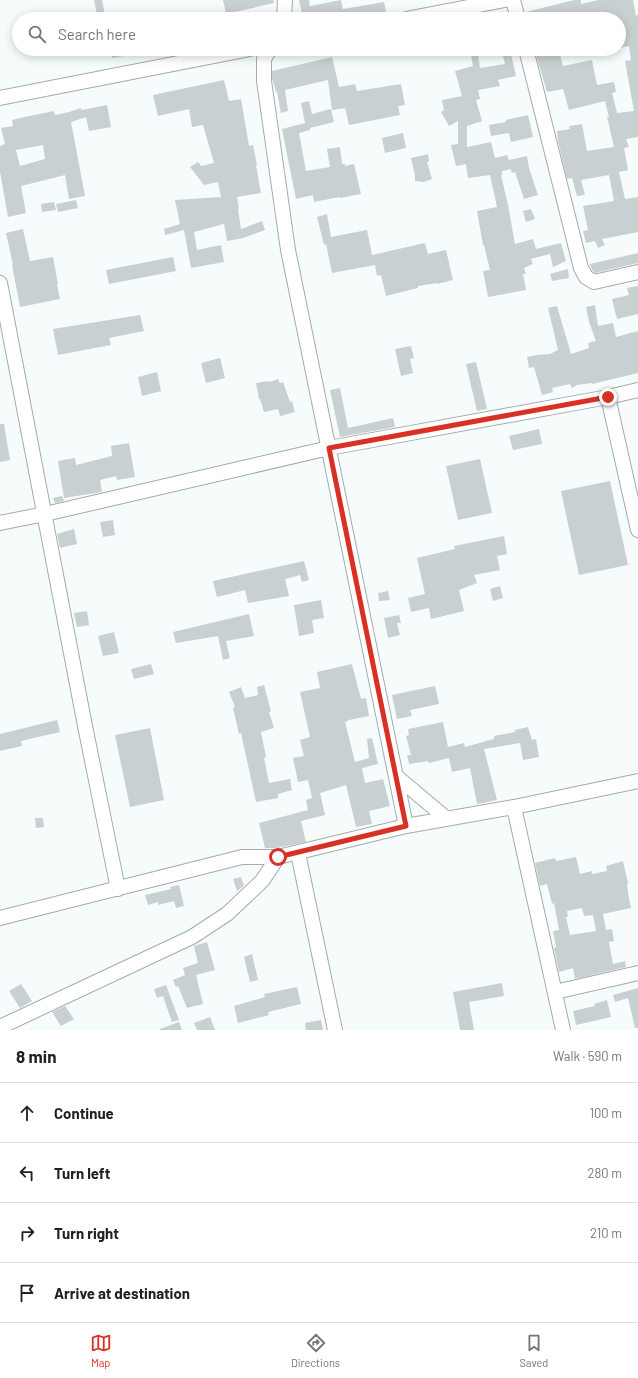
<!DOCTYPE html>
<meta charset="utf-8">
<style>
:root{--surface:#fff;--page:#f2f2f2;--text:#202124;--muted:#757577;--line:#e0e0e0;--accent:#d93025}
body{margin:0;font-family:Barlow,sans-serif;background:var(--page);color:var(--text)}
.stop{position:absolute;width:12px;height:12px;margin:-9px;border:3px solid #d93025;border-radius:50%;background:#fff}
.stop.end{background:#d93025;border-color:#fff;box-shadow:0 1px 4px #0008}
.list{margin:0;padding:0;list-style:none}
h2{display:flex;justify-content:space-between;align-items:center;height:52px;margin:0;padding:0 16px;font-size:17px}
h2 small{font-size:13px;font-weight:400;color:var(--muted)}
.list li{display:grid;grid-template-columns:26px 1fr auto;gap:12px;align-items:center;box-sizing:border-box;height:60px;padding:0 16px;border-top:1px solid var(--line)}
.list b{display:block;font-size:15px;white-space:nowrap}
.list em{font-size:13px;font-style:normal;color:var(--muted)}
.icon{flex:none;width:22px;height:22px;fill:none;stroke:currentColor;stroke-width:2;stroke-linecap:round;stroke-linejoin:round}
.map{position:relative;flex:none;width:638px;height:1030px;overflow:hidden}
.search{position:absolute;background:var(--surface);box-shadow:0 2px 10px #0003;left:12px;right:12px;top:12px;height:44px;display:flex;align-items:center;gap:10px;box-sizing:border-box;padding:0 14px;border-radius:22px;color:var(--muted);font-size:15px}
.sheet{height:292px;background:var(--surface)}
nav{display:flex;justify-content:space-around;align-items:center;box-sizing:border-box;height:56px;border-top:1px solid var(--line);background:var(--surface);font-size:11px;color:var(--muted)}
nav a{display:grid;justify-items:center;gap:2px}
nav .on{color:var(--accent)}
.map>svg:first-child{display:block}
</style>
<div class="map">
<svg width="638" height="1030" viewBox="0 0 638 1030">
<rect width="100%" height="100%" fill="#f5fcfb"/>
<path fill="#c9d0d1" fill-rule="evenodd" d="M94,0H102L106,19H98Z
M223,0H273L274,3L226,14Z
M299,0H309L310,6L341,0L343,9L384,2L387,16L371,19H341L340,15L318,19H303Z
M574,0H581V4L598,0H633L636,16L638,15V137L626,139L629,147L624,148L628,170L619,172L625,199L638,197V232L602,239L605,245L598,248L595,241L586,243L583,231L588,230L583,206L614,201L609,175L581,180L585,195L577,196L572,178L567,179L558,141L557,131L570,129L569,126L582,124L587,151L614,147L607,117H609L605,101L569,110L563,89L547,92L536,55L559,50L563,66L592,60L597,85L614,82L616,92L612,93L617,113L634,111L625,61L631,60L629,46L619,48V19H527L526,12Z
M110,49H141V53L112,58Z
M501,49H510L516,76L498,80L500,86L478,90L480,99L476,100L482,121L467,126V147L491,142L495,158L507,155L509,160L527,156L529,168L538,195L524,199L515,172L512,173L511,169L502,171V175H501L508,205L515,244L533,239L536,249L561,243L566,261L553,267L550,254L531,259L533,264L524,268L526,274H523L526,290L488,297L483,271L490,270L484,245H483L477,211L497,207L490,175L468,178L466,164L456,166L451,145L458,144V121L449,126L441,112L444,110L442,100L462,96L455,71L473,66L471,55L478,54L480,68L505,64Z
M332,57L339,87L355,84L357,91L401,84L405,105L398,106L400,115L349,125L345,108L332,110L328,80L285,90L288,111L281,113L277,92H276L272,78V71Z
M224,80L229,101L241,99L249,146L253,145L257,165H256L260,188L261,193L237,197L239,209H238L241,229L262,221L265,230L243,238L227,241L224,224L194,232L197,250L221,245L224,262L191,268L184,230L165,235L164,229L180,224L175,200L221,197L218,182L204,185L190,167L198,162L201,166L214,163L203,125L192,127L189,109L158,116L153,95Z
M309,101L312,114L331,109L334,122L310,128V130L299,133L306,171L330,167L327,149L340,147L342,164H345V166L354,164L361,194L340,198L339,197L314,202L313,195L296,199L282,129L305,123L301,103Z
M107,105L111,127L89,131L86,117L71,122L85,196L69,199L65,175L21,186L26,213L8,217L0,172V146L5,144L1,128L13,126L12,120L25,117L54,111L55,115L69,112L81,108V110ZM43,145L45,159L20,166L16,150Z
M528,115L533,137L511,142L509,133L491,136L489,125L506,122V120Z
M403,133L406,148L385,153L382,138Z
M428,154L429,162H427L432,179L424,182L415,181V176L411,158Z
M76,200L78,208L58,212L56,204Z
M54,202L56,210L42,212L41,204Z
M531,209L535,219L526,222L523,211Z
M327,214L331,237L367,230L372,255L425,243L428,254L446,250L453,280L437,284V283L418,286V288L386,296L381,275L377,276L375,265L332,273L326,244L324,245L317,217Z
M23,229L30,261L53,257L58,284L57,285L60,299L20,307L12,265H13L6,233Z
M638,253V263L595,273L592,270L590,264Z
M173,257L176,271L109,284L106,270Z
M568,269L569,278L552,281L550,274Z
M638,286V314L617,319L612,299L629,295L627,288Z
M595,305L598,326L613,323L616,337L638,331V373L592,384V383L577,385L572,388L570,384L552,388L553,392L542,395L534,367L529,368L527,357L536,355L550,354L558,350L548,308L557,306L571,354L589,348L588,343L596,341L589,322L586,307Z
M140,315L144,331L109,338L111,345L58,355L53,329Z
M411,346L414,358L410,359L413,373L401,376L395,349Z
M220,358L225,378L206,383L201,363Z
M476,362L487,409L477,411L466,364Z
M157,372L161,391L142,396L138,377Z
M278,379L280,383L283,382L290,402L292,401L295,412L280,416L278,409L264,412L260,399H259L256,383L269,381V382Z
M340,388L348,428L393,418L395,427L340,437L330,390Z
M0,424H4L10,460L0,462Z
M539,429L542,444L513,450L509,436Z
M129,443L135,477L117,480L116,476L100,480L102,492L64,498L58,461L75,458L76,465L112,456L111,446Z
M480,459L492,513L458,520L446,466Z
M610,481L628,565L579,575L561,491Z
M62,496L64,501L55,503L53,498Z
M113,520L115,535L103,537L100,522Z
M74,529L77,544L60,548L57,534Z
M504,536L507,554L497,556L500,570L474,575L477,583L459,590L464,611L431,619L429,608L411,612L408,598L425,594L417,558L455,549L454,546Z
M304,561L309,580L302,582L300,575L285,579L289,596L248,603L245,590L217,597L213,581Z
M500,586L503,598L493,601L490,589Z
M388,591L390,600L379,601L378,593Z
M321,600L324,618L312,620L314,633L299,636L294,605Z
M87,611L89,625L77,627L74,613Z
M249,614L254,636L226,641L230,658L223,660L218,636L176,643L173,632Z
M399,615L401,623H397L400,635L388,638L384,618Z
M114,632L119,653L103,656L98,636Z
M151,664L154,674L134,679L131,669Z
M352,664L361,699L366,698L369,716L349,720L345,722L355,762L369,758L367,739L372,738L378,764L362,768L365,783L383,779L390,806L369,811L372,824L356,827L346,785L320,793L325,815L301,821L306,842L277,848H265L259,823L308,810L306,800L312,798L308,780L298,782L293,758L304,756L300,740L310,737L300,692L320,688L317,672Z
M264,685L271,711L269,712L274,728L261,732L266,757L264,758L269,783L290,779L292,790L278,794V798L256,802L241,733L239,734L233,708L235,707L229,692L241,687L245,698L258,695L257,687Z
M435,686L439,704L410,710L412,716L397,719L392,695Z
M57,720L60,732L21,741L22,746L0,751V734Z
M443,722L448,747L464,743L465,747L494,739V736L515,732V730L528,727L532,740L536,739L539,757L523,760L520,743L484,749L497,800L477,804L470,768L452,772L449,758L429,763L428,761L409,764L407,755H411L406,736L409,735L408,729Z
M150,728L164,800L130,807L115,735Z
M35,818H43L44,827L36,828Z
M576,857L580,874L592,871V874L607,871L606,866L623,861L628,883L627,884L628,893L631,908L603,914L606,930L612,929L614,941L609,942L613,964L625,961L626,967L575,979L573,968L559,972L554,948L556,947L553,931L559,930L554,903L552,904L547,884L540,886L535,863L555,858L556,861ZM582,908L584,916L593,915L596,931L570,935L566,917H568L567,911Z
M241,877L244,886L237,891L233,879Z
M179,885L184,906L176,908L174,901L158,905V902L148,905L145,895L171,889L170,887Z
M207,942L215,970L196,975L203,1004L187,1008L178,986L176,987L173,980L185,975L183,968L198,963L194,946Z
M252,954L258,980L250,982L244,957Z
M502,983L504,996L469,1002L474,1030H460L453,992Z
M21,984L32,1001L20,1008L9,991Z
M166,985L179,1020L172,1022L163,996L157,998L154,989Z
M297,987L301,1004L268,1012L269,1015L238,1023L234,1006L265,997L264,994Z
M638,988V1028H635L628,998L615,1002L613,995Z
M607,1000L611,1017L576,1025L573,1011L595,1006L594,1004Z
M65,1006L74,1019L61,1026L52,1012Z
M210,1017L215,1030H197L194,1023Z
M321,1020L323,1030H306L305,1023Z
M179,1022L182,1030H160V1029Z"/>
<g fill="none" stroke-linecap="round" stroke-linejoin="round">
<g stroke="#a4abaa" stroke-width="16">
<path id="minor" d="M513,0L518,19
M284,19L285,0
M406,19L505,0
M270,49L264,59V81L288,250L406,826
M526,49L581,268L586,277L594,282L638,272
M0,98L250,49
M0,283L85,726L118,889
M608,397L638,530
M0,523L45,514L329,448L608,397L638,390
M396,776L447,819
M514,807L563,1030
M298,853L335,1030
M0,918L242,857H278L406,826L514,807L638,781
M555,992L638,973
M0,1027L192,937L227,914L262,881L278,857"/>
</g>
<use href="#minor" stroke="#fff" stroke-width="14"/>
</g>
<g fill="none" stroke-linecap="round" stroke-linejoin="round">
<path stroke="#d93025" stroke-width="5" d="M278,857L406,826L329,448L608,397"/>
</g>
</svg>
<div class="stop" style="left:278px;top:857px"></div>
<div class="stop end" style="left:608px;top:397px"></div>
<div class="search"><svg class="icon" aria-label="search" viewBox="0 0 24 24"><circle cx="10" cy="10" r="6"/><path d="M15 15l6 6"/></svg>Search here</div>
</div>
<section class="sheet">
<h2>8 min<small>Walk · 590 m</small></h2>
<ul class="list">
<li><svg class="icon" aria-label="ahead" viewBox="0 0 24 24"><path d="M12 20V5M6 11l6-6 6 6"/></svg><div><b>Continue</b></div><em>100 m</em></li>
<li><svg class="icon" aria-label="left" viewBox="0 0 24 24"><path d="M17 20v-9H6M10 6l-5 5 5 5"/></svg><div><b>Turn left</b></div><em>280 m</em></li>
<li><svg class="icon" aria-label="right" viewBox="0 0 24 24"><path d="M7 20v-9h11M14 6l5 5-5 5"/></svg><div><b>Turn right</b></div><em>210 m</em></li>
<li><svg class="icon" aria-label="arrive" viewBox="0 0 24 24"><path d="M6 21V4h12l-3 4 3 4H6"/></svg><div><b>Arrive at destination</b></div></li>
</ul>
</section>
<nav>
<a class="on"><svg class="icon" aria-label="map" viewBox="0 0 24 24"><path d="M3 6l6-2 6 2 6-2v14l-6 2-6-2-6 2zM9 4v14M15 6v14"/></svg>Map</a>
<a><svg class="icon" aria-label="directions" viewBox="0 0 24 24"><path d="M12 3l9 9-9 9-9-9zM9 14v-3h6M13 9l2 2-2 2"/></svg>Directions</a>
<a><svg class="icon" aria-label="saved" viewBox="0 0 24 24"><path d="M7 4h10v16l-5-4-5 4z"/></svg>Saved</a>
</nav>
